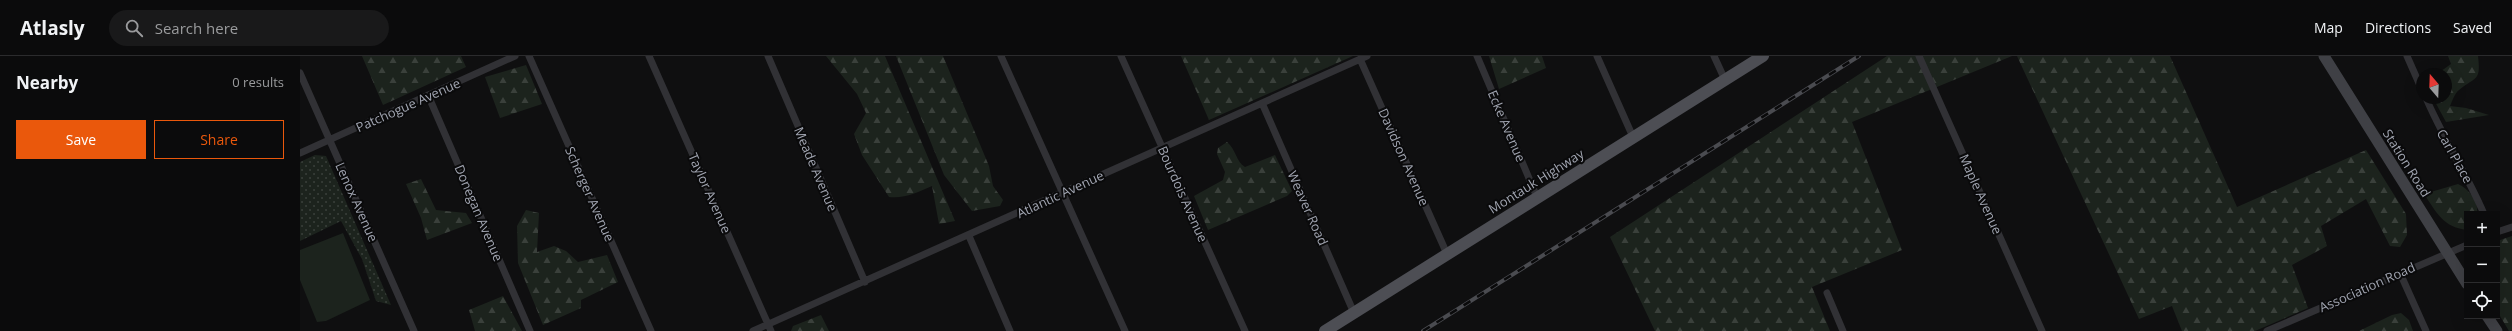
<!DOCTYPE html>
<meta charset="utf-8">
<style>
:root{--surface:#0b0b0c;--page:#19191a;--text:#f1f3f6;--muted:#9a9b9d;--line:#2b2b2d;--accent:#ea580c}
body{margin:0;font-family:"Open Sans",sans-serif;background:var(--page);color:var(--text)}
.controls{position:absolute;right:12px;bottom:12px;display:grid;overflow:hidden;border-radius:0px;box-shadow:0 4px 16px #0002}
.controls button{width:36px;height:36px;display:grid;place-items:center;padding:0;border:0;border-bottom:1px solid var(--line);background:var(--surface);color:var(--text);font:20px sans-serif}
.compass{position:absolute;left:2116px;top:12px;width:36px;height:36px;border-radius:50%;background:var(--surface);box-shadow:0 4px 16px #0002;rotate:341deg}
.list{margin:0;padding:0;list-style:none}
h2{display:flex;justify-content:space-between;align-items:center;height:52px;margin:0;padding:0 16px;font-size:17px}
h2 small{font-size:13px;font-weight:400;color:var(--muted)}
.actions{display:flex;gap:8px;padding:12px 16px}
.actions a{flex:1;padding:9px 0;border:1px solid var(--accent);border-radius:0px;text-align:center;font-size:14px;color:var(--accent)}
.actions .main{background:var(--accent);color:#fff}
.icon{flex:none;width:22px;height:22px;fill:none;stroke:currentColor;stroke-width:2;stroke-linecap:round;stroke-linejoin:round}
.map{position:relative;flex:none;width:2212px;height:275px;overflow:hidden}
header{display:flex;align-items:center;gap:24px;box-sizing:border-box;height:56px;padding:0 20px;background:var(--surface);border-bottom:1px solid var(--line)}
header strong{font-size:19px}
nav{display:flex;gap:22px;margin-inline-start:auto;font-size:14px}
.search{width:280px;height:36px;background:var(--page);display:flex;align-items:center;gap:10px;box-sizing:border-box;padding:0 14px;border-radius:22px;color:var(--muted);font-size:15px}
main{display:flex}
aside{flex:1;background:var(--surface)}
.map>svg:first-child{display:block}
</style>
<header>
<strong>Atlasly</strong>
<div class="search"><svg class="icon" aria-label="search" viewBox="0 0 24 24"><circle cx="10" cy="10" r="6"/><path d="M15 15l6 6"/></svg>Search here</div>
<nav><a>Map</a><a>Directions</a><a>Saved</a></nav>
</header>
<main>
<aside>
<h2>Nearby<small>0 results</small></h2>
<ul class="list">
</ul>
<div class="actions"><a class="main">Save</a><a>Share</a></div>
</aside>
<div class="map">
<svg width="2212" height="275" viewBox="0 0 2212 275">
<defs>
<pattern id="grass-dots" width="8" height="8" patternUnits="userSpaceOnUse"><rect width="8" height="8" fill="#1c231d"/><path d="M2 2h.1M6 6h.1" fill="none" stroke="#3a403b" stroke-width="1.8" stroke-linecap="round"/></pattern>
<pattern id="forest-firs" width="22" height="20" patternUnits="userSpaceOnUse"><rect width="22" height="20" fill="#1c231d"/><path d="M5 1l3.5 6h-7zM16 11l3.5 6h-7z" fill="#3a403b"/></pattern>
</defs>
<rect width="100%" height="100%" fill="#0f0f10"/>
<path fill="url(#grass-dots)" d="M15,99L26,100L91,249L76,245L62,203L41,165L0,185V106Z"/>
<path fill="url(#forest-firs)" d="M62,0H161L166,11L83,49Z
M526,0H585L655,165L639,168L632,130C618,136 604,143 589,141L562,99L554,78L566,57L557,38Z
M596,0H643L689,110L693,130L703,144L700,150L672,155L644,119Z
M881,0H1053L909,64Z
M1189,0H1242L1246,12L1199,33Z
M1587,0H1712L1552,66L1602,194L1512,231L1530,275H1355L1310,181Z
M1717,0H1870L1937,151L2066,94L2106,158L2107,179L2100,191L2090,190L2066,143L2021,170L2027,190L1992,209L2008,252L1955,275H1882L1872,250L1839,263Z
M2148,0H2178C2181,26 2176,20 2159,34C2155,37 2152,45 2150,50L2166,52L2189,59L2146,66L2133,42H2146V18H2137L2151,8Z
M226,9L242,48L200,62L185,21Z
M927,86C936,93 936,106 945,111L975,99L992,135L987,140L908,174L894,140L923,124L925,116L917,98L918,92Z
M121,123L136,154L166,157L172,167L127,184L121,162L106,128Z
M2158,128C2169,133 2179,146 2177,158H2167V174C2143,171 2137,157 2124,138Z
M226,154L239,157L237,196L254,190L266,195L278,206L307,199L318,226L281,244V252L243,269L218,207L217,170Z
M2212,180V275H2209L2197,255V185Z
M203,240L222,275H175L169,254Z
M2101,257L2109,264L2113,275H2059L2092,259Z
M521,259L529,275H491L493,270Z"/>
<path fill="#1c231d" d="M43,177L70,244L26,265L17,266L0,224V194Z"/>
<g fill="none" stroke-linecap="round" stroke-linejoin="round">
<path stroke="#313135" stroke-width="7" d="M229,0L351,275
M349,0L471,275
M468,0L565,226
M701,0L825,275
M821,0L945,275
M1177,0L1237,141
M1297,0L1333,81
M1414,0L1425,24
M1619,0L1742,275
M2107,0L2122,34
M1060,3L1147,198
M0,17L114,275
M128,39L230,275
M2126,42C2143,82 2167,118 2184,158
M962,47L1054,257
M0,97L215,0
M2197,176L2212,171
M669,180L710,275
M2100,217L2126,275
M1527,237L1543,275
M453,275L1067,0
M1967,275L2167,189"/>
<path stroke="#3f4045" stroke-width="11" d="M2024,0L2167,228
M2187,260L2197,275"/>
<path stroke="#4d4e54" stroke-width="12" d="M1025,275L1463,0"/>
<g stroke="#4a4b50" stroke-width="4">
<path id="rail" d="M1123,275L1559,0"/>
</g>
<use href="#rail" stroke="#0a0a0b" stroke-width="2.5" stroke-dasharray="8" stroke-linecap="butt"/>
</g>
<g text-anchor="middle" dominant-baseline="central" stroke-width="4" stroke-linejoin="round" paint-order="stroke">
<g font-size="13" fill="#a1a5b1" stroke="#0a0a0b">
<text transform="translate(108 49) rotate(-24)">Patchogue Avenue</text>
<text transform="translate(1207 70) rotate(67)">Ecke Avenue</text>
<text transform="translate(2155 100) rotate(61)">Carl Place</text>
<text transform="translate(1104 101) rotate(66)">Davidson Avenue</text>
<text transform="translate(2107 107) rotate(58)">Station Road</text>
<text transform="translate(516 113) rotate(67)">Meade Avenue</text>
<text transform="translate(1236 125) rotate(-32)">Montauk Highway</text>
<text transform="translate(410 137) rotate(66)">Taylor Avenue</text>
<text transform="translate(290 138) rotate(66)">Scherger Avenue</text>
<text transform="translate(760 138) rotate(-25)">Atlantic Avenue</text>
<text transform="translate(883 138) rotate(66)">Bourdois Avenue</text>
<text transform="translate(1681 138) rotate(66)">Maple Avenue</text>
<text transform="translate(57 146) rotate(66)">Lenox Avenue</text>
<text transform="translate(1008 152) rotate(66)">Weaver Road</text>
<text transform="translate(179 157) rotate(67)">Donegan Avenue</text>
<text transform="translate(2067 231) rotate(-24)">Association Road</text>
</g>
</g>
</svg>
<div class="controls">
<button>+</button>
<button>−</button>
<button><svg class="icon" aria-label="locate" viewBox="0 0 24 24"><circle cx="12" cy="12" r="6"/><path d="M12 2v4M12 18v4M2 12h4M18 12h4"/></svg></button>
</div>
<svg class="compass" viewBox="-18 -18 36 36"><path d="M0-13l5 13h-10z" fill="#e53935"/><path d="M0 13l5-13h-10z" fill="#9a9b9d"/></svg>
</div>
</main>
